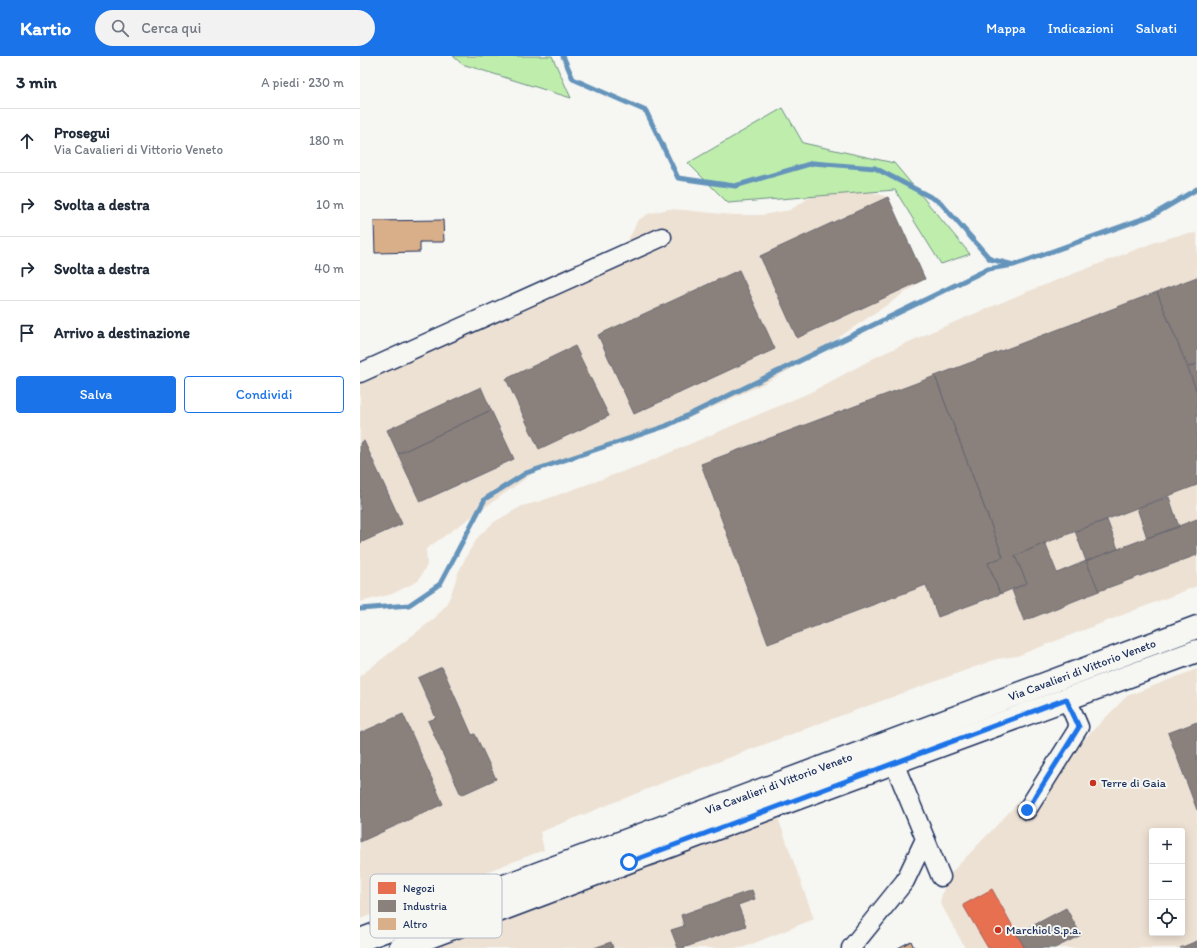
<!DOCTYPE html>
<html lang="it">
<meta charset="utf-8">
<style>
:root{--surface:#fff;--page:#f2f2f3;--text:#1f2937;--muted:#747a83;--line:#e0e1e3;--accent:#1a73e8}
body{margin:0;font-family:Itim,sans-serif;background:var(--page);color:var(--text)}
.controls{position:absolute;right:12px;bottom:12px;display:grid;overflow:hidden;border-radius:4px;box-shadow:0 2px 10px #0003}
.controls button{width:36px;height:36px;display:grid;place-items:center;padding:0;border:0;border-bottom:1px solid var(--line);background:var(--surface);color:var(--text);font:20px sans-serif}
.stop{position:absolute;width:12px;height:12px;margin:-9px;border:3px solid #1a73e8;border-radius:50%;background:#fff}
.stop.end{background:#1a73e8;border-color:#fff;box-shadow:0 1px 4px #0008}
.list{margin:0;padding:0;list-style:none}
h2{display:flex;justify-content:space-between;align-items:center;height:52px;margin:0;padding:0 16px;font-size:17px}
h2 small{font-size:13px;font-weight:400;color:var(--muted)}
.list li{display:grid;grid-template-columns:26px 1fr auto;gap:12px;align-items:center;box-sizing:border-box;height:64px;padding:0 16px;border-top:1px solid var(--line)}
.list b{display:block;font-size:15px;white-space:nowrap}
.list p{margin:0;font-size:13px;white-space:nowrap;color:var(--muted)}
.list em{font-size:13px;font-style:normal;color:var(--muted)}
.actions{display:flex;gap:8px;padding:12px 16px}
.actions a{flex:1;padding:9px 0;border:1px solid var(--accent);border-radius:4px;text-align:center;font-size:14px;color:var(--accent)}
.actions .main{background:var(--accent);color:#fff}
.icon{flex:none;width:22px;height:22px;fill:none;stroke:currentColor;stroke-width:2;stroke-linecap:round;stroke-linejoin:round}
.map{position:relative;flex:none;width:837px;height:892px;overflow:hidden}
header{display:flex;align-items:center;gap:24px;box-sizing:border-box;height:56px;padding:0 20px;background:var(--accent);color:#fff}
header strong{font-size:19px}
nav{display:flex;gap:22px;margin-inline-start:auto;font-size:14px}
.search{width:280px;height:36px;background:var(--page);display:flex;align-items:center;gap:10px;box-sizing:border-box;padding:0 14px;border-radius:22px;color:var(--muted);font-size:15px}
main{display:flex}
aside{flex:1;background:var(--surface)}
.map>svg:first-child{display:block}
</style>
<header>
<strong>Kartio</strong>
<div class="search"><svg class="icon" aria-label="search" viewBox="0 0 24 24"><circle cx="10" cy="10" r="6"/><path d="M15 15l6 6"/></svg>Cerca qui</div>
<nav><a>Mappa</a><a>Indicazioni</a><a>Salvati</a></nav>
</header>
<main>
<aside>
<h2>3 min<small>A piedi · 230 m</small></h2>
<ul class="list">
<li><svg class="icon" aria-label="ahead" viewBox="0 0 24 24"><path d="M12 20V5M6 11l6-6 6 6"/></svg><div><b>Prosegui</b><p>Via Cavalieri di Vittorio Veneto</p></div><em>180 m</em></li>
<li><svg class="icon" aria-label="right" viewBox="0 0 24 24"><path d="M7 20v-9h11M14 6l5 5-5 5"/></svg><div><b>Svolta a destra</b></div><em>10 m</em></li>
<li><svg class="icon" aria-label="right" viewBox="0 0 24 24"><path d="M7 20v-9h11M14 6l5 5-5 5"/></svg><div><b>Svolta a destra</b></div><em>40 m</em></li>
<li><svg class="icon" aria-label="arrive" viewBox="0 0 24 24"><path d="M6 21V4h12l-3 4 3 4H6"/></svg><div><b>Arrivo a destinazione</b></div></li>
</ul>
<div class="actions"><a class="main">Salva</a><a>Condividi</a></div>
</aside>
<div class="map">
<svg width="837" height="892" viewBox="0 0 837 892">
<rect width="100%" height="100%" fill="#f6f6f2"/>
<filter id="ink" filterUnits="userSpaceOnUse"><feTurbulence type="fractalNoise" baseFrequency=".025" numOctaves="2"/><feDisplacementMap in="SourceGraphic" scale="8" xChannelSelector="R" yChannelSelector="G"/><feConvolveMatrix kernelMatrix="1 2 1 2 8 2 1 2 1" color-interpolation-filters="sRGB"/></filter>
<g filter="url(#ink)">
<path fill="#ede1d3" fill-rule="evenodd" d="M470,133H501L528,141L565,223L438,309L403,328L327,363L273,384L176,415L66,493L67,509L58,525L32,538L0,546V319L198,230L192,218L266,187L274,173L277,165L288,158L308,153L324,154L372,159H402L430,154L449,142Z
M837,177V530L657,600L637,603L466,665L305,726L180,776L184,794L0,863V620L75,562L85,550L90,541L98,517L108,497L118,481L134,466L162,450L181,445L281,409L451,336L518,300L571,276L664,237L798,185L820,179Z
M837,613V892H605L580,846L584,832L590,818L656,749L668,740L767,640ZM792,775H822V877H792Z
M417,759L454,863L382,892H58Z"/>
<path fill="#bfeeac" stroke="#6d8e85" d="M93,0H192L211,42L102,8Z
M423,52L443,87L534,107L610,198L581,208L535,134L368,147L328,107Z"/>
<path fill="#e76f51" stroke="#aa5c55" d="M632,833L657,878L665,892H628L603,849Z"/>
<path fill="#8a817c" stroke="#696873" d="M528,141L565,223L437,282L400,200Z
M379,214L415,293L274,358L238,279Z
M837,221V308L828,311L797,236Z
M797,236L837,336V429L685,487L655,500L667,527L640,538L628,507L643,501L575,320Z
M215,290L249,360L179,393L146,323Z
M837,308V336L828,311Z
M575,320L643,501L628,507L640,538L578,561L566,529L408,588L341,408Z
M121,331L131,354L38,398L27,374Z
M131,354L154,403L60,446L38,398Z
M4,385L42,468L0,487V387Z
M809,441L819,471L787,482L777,452Z
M837,463V499L739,535L726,505Z
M747,464L758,493L726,505L715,475Z
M685,487L697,517L726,505L739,535L664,565L652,534L667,527L655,500Z
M82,611L112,679L115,678L136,723L101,739L68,665L76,662L58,622Z
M43,658L83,748L0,786V677Z
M837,666V754L808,677Z
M392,834L395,843L378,849L386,870L323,892H318L311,874L324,870L321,859Z
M706,852L721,879L695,892H665L657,878Z
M837,885V892H820Z
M251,886L253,892H234Z"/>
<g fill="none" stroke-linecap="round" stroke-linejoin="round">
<path stroke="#6594bb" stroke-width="5" d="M203,0L213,23L286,55L318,122L375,130L453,107L515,112L580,146L630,203L654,209L793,159L837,133
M0,553L49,549L80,528L125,443L166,417L306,370L628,213L654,209"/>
</g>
<path fill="#d9af8a" stroke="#1b2f5e" d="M83,164L84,186H60V196L15,197L14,165Z
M551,885L554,892H538Z"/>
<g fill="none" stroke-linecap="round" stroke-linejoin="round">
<g stroke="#1b2f5e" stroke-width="21">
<path id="street" d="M0,317L302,181
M534,707L581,821
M667,754L719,671L707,643
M491,892L545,825L565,783"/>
</g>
<g stroke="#1b2f5e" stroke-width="25">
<g id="secondary">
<path id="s1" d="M0,884L837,571"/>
<path d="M40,892L400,756L837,595"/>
</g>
</g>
<use href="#street" stroke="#f6f6f2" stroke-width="18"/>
<use href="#secondary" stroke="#f6f6f2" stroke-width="22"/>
</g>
</g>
<g fill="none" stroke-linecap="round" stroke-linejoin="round" filter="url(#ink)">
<path stroke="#1a73e8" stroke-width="5" d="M269,806L706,643L719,671L667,754"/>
</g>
<g fill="#c8321e" stroke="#f6f6f2" stroke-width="1.5">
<circle cx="733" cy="727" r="4"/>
<circle cx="638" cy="874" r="4"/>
</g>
<g text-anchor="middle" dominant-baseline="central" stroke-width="4" stroke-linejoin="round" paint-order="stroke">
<g font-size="12" fill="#1b2f5e" stroke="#f6f6f2">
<text stroke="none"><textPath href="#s1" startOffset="771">Via Cavalieri di Vittorio Veneto</textPath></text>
<text stroke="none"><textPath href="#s1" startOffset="447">Via Cavalieri di Vittorio Veneto</textPath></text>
</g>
<g font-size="12" fill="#1b2f5e" stroke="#f6f6f2" text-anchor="start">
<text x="741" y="727">Terre di Gaia</text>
<text x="646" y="874">Marchiol S.p.a.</text>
</g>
</g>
<rect x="10" y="818" width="132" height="64" rx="6" fill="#f6f6f2" stroke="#b4bac6" stroke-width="1"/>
<rect x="18" y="826" width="18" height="12" fill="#e76f51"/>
<rect x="18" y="844" width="18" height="12" fill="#8a817c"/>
<rect x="18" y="862" width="18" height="12" fill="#d9af8a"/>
<g font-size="11" fill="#1b2f5e">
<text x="43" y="836">Negozi</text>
<text x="43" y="854">Industria</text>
<text x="43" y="872">Altro</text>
</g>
</svg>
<div class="controls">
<button>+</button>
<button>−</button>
<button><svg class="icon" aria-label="locate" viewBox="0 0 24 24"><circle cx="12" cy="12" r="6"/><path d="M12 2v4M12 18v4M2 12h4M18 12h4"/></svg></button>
</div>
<div class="stop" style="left:269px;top:806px"></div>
<div class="stop end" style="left:667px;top:754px"></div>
</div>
</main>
